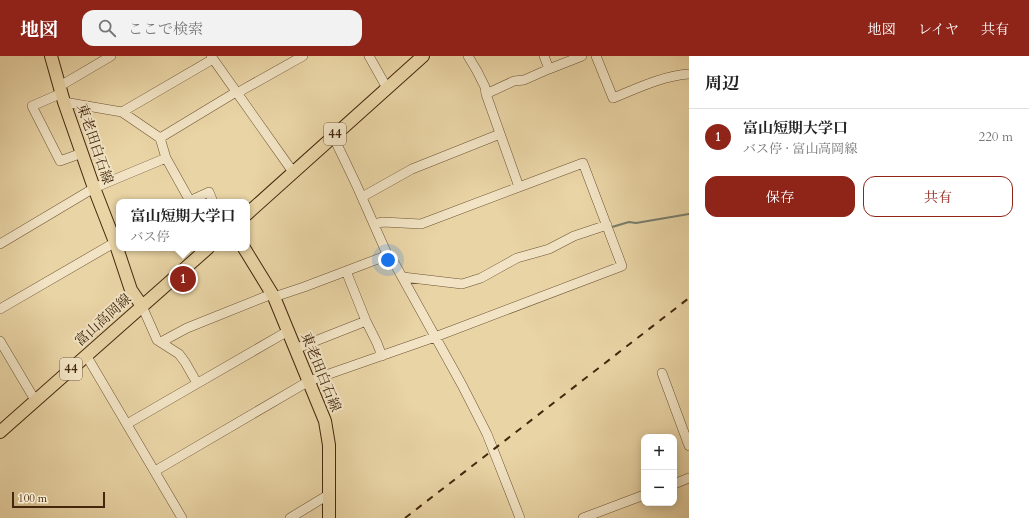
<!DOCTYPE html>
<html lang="ja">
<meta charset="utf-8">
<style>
:root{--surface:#fff;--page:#f2f2f2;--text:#222;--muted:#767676;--line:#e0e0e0;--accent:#8f2418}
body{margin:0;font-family:Cardo,"Noto Serif JP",serif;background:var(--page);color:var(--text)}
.controls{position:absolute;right:12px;bottom:12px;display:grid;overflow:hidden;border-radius:8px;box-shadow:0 2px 10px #0003}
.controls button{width:36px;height:36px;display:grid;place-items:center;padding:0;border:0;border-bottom:1px solid var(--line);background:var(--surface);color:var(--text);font:20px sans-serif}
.scale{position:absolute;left:12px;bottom:10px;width:93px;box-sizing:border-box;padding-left:4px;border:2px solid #43270c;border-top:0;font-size:11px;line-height:14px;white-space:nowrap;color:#43270c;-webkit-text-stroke:3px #f1e3c4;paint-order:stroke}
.you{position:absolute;left:388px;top:204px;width:14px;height:14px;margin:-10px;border:3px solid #fff;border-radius:50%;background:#1a73e8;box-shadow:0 0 0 6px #1a73e833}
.badge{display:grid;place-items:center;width:26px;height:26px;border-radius:50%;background:var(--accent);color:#fff;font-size:13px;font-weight:700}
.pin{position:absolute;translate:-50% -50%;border:2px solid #fff;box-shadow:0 1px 4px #0006}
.popup{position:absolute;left:116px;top:143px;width:134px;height:52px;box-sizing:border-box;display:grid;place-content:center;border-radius:8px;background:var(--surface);filter:drop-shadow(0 1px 3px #0005);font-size:13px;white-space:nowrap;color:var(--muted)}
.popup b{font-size:15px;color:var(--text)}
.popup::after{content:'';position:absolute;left:50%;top:100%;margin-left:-8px;border:8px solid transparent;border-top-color:var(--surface)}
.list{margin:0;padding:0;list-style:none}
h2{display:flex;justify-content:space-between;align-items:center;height:52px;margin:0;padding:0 16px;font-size:17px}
h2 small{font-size:13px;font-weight:400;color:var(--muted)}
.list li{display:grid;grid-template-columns:26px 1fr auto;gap:12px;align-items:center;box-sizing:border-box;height:56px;padding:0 16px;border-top:1px solid var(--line)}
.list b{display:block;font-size:15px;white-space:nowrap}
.list p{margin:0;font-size:13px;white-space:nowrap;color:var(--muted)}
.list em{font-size:13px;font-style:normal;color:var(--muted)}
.actions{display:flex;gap:8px;padding:12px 16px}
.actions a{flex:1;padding:9px 0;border:1px solid var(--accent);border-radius:12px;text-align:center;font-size:14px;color:var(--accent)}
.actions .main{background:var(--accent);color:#fff}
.icon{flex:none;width:22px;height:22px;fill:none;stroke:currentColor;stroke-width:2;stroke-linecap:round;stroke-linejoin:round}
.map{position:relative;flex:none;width:689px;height:462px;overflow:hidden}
header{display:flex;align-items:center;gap:24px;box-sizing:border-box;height:56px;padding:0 20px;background:var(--accent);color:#fff}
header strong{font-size:19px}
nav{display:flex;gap:22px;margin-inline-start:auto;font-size:14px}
.search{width:280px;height:36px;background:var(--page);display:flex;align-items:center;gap:10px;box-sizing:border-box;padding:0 14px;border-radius:12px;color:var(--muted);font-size:15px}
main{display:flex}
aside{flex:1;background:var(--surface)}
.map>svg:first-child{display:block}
</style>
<header>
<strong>地図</strong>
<div class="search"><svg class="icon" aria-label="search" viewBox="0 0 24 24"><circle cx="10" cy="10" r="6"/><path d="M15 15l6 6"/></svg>ここで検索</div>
<nav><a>地図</a><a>レイヤ</a><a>共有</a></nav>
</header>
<main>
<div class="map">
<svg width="689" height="462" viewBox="0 0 689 462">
<rect width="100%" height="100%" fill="#e9d4a5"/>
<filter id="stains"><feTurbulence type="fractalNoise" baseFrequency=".005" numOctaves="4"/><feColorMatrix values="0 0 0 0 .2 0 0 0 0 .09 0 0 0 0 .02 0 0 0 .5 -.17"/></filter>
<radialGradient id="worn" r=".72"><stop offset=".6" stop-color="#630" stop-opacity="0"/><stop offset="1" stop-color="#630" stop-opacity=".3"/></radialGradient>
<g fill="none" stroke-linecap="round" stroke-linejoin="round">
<path stroke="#767d6d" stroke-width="2" d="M612,171L629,166L636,167L689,158"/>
<g stroke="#6c5232" stroke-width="10">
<path id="minor" d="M211,0L293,116
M369,0L387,32
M544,0L549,13L582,0
M596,0L613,42C638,32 662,20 689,18
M60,30L111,0
M62,37L32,50L60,105L82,97
M237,37L303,0
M486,38L514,25L524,24L549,13
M64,46L122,56L160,82L236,36
M122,56L213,3
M333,80L356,128L387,198L391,201L462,329L487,378L520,462
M160,82L166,102L190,145
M362,141L412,113L500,78
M187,146L209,136L213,146
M374,168L383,166L421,168L519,131
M0,188L94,132L166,102
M346,215L366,265
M403,221L462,228L481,222L517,202L549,193L574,180L607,169
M274,241L304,231L383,201H391
M142,250L157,284L179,298L185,306L197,327
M0,253L119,184
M0,285L35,344
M161,286L187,272L272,238
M295,293L366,265L377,287L382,300
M86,299L182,462
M662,317L689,390
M127,368L288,275
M155,415L309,325L435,281L622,210L583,107L519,131L486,38L485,31L477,15L468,0
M674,428L689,422
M290,462L328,439
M583,462L644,439"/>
</g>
<g stroke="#43270c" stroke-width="14">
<path id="major" d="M51,0L64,46L94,132L115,186L131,234L142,250
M247,158L423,0
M244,192L274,241L325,365L329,389V462
M0,376L208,192"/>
</g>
<use href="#minor" stroke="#f1e3c4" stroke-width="9"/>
<use href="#major" stroke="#e9d4a5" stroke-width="12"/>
<path stroke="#43270c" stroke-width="2" stroke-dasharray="7 7" stroke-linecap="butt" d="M405,462L689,242"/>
</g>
<g text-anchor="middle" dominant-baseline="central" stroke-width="4" stroke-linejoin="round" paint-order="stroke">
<g fill="#f1e3c4" stroke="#775f43" stroke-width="1">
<rect x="324" y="67" width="22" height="22" rx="3"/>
<rect x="60" y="302" width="22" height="22" rx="3"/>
</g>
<g font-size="13" font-weight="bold" fill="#43270c">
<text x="335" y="78">44</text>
<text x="71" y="313">44</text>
</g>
<g font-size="14" fill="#43270c" stroke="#f1e3c4">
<text transform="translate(95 88) rotate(71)">東老田白石線</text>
<text transform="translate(103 264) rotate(-42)">富山高岡線</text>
<text transform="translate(321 316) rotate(68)">東老田白石線</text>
</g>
</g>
<rect width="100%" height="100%" filter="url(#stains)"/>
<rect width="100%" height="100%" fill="url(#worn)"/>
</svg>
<div class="controls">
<button>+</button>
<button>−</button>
</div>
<div class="scale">100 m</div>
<div class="you"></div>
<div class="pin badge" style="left:183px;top:223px">1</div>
<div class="popup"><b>富山短期大学口</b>バス停</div>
</div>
<aside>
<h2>周辺<small></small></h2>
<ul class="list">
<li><span class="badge">1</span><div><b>富山短期大学口</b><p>バス停 · 富山高岡線</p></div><em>220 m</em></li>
</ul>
<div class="actions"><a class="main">保存</a><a>共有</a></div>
</aside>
</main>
